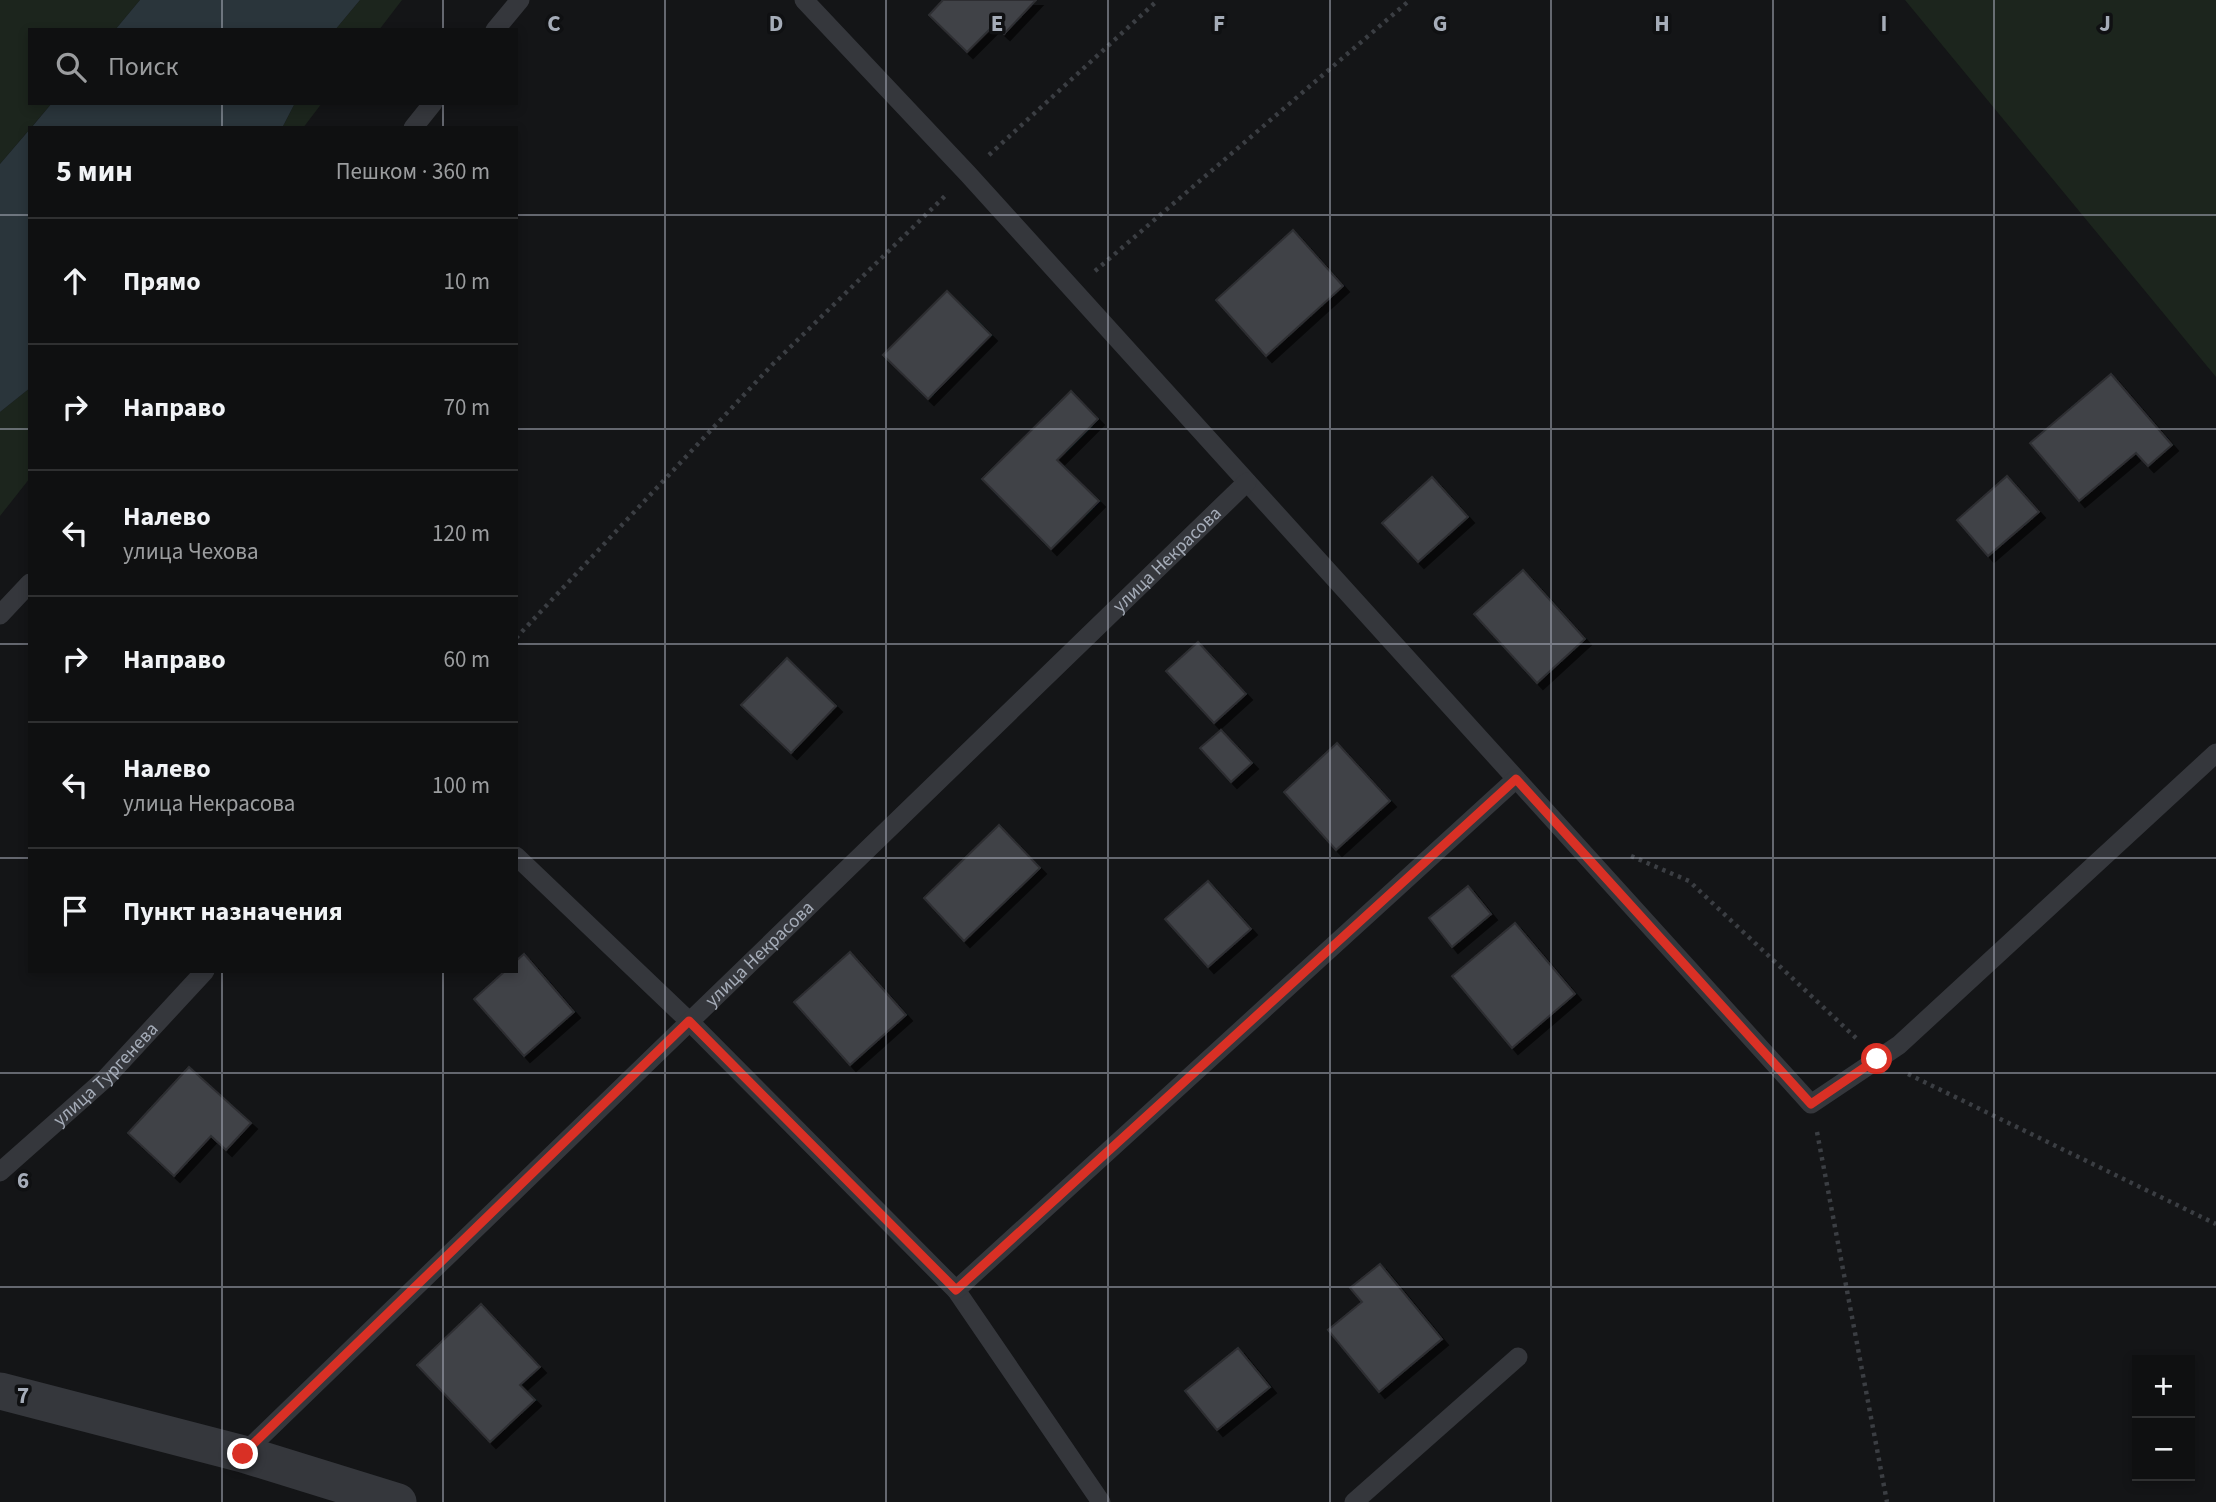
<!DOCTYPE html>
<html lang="ru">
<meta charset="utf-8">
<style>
:root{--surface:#0f1011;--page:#1d1e1f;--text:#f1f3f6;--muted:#9b9d9f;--line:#2f3031}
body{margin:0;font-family:"Source Sans 3",sans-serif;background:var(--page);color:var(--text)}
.controls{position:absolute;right:21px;bottom:21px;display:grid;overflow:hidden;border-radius:0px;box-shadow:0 4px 10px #0003}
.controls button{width:63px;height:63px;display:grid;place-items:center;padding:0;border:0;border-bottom:2px solid var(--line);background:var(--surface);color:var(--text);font:35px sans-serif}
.stop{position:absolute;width:21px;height:21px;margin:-16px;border:5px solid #d93025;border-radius:50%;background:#fff}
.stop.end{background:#d93025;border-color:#fff;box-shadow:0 2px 7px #0008}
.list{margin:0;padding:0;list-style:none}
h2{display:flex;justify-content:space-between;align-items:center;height:91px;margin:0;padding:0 28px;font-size:30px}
h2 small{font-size:23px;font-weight:400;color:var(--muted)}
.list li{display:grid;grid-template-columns:46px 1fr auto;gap:21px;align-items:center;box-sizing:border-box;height:126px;padding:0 28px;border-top:2px solid var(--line)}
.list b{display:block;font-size:26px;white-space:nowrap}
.list p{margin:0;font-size:23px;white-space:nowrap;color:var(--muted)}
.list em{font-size:23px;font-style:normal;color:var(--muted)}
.icon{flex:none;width:38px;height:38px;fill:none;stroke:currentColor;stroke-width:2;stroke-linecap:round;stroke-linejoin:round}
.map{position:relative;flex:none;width:2216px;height:1502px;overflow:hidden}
.search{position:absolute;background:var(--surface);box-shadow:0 4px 10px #0003;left:28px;top:28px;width:490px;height:77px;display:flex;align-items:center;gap:18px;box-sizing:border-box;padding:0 24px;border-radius:0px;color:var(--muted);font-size:26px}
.panel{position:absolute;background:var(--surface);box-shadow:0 4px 10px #0003;left:28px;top:126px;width:490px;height:847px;border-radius:0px}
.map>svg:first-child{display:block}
</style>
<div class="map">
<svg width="2216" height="1502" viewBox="0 0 2216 1502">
<defs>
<filter id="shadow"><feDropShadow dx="6" dy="6" stdDeviation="0" flood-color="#0009"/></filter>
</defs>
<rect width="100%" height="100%" fill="#141517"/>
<path fill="#1c251d" d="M0,0H140L115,30H30V103H52L0,164Z
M360,0H402L379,30H335Z
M1905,0H2216V377Z
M295,103H322L303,128H282Z
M30,388V478L0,516V412Z"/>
<path fill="#2a353b" d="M140,0H360L335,30H115Z
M52,103H295L282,128H31Z
M30,129V388L0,412V164Z"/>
<path fill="#404247" stroke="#2e2f33" stroke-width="2" filter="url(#shadow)" d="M943,0H1036L1004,34L994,25L967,52L929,15Z
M1293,230L1343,286L1266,356L1216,300Z
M947,291L991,335L928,399L883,355Z
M2111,374L2172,445L2148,466L2136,453L2079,501L2030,443Z
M1071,391L1098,419L1057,460L1099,501L1051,549L982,479Z
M2007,476L2039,512L1988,556L1957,520Z
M1432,477L1468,517L1418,562L1382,523Z
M1523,570L1585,639L1537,683L1474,614Z
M1198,642L1246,694L1214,723L1166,671Z
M787,658L836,706L791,753L741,705Z
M1221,730L1252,763L1231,782L1200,748Z
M1337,743L1390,801L1336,850L1284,792Z
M999,825L1040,868L964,941L924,898Z
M1208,881L1251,929L1208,967L1165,919Z
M1468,886L1491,914L1452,947L1429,918Z
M1515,923L1575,994L1512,1048L1452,976Z
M850,952L906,1015L850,1065L794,1002Z
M524,954L574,1012L524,1056L474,999L505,971H516V961Z
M189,1067L251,1123L226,1150L211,1136L174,1176L128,1133Z
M1380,1264L1442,1339L1379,1392L1328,1330L1362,1302L1350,1288Z
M481,1304L540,1367L520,1385L535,1400L490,1442L417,1365Z
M1238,1348L1270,1387L1217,1430L1185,1391Z"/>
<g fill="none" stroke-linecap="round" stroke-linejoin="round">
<path stroke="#3b3e43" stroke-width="4.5" stroke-dasharray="3.5 5" stroke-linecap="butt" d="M989,155L1158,0
M1095,271L1410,0
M516,638L772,365L947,194
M1631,856L1689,881L1856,1038
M1908,1074L2216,1224
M1817,1132L1887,1502"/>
<g stroke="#35373c" stroke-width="19">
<path d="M804,0L968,174L1811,1104L1899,1045L2216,753"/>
<path d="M495,30L520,0"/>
<path d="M413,128L433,103"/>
<path d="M0,615L30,583"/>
<path d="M516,856L689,1021L956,1290L1101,1502"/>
<path id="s1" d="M0,1172L106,1078L205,971"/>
<path d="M956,1290L1516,779"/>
<path id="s2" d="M243,1454L1247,482"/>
<path d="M1354,1502L1518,1357"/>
</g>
<path stroke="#35373c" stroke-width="37" d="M0,1391L243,1454L398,1502"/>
</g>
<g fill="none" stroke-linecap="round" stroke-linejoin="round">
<path stroke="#d93025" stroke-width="9" d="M243,1454L689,1021L956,1290L1516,779L1811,1104L1877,1059"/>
</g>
<path fill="none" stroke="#a5acb8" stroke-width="2" stroke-opacity="0.55" d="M222,0V30M443,0V30M665,0V1502M886,0V1502M1108,0V1502M1330,0V1502M1551,0V1502M1773,0V1502M1994,0V1502M222,103V128M443,103V128M0,215H30M516,215H2216M0,429H30M516,429H2216M0,644H30M516,644H2216M0,858H30M516,858H2216M222,971V1502M443,971V1502M0,1073H2216M0,1287H2216"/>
<g text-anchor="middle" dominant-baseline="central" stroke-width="7" stroke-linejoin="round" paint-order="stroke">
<g font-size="19" fill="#a5acb8" stroke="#0f1012">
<text stroke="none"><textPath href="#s2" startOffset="1286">улица Некрасова</textPath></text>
<text stroke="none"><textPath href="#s2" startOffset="719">улица Некрасова</textPath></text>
<text stroke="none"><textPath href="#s1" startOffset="144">улица Тургенева</textPath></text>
</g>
</g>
<g font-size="23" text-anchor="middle" font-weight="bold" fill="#a5acb8" stroke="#0f1012" stroke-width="7" stroke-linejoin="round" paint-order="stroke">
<text x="554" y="31">C</text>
<text x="776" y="31">D</text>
<text x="997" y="31">E</text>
<text x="1219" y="31">F</text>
<text x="1440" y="31">G</text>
<text x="1662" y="31">H</text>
<text x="1884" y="31">I</text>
<text x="2105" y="31">J</text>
<text x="23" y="1188">6</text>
<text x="23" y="1403">7</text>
</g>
</svg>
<div class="controls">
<button>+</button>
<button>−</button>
</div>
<div class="stop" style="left:1877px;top:1059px"></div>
<div class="stop end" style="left:243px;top:1454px"></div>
<div class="search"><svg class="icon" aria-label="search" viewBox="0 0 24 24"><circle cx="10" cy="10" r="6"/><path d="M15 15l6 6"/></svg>Поиск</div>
<section class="panel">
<h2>5 мин<small>Пешком · 360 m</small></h2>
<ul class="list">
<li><svg class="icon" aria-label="ahead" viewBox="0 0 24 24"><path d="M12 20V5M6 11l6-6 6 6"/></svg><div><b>Прямо</b></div><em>10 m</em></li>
<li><svg class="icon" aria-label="right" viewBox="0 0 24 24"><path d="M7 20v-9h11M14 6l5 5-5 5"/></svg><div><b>Направо</b></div><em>70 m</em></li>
<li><svg class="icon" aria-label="left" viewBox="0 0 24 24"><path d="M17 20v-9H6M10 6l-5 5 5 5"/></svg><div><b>Налево</b><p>улица Чехова</p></div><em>120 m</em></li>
<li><svg class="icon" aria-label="right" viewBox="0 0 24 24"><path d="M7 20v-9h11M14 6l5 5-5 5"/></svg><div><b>Направо</b></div><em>60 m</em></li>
<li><svg class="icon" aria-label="left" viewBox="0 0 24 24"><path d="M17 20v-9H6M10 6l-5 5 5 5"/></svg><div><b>Налево</b><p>улица Некрасова</p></div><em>100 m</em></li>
<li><svg class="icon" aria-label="arrive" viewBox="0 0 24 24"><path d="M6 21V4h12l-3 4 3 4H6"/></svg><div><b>Пункт назначения</b></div></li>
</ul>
</section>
</div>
